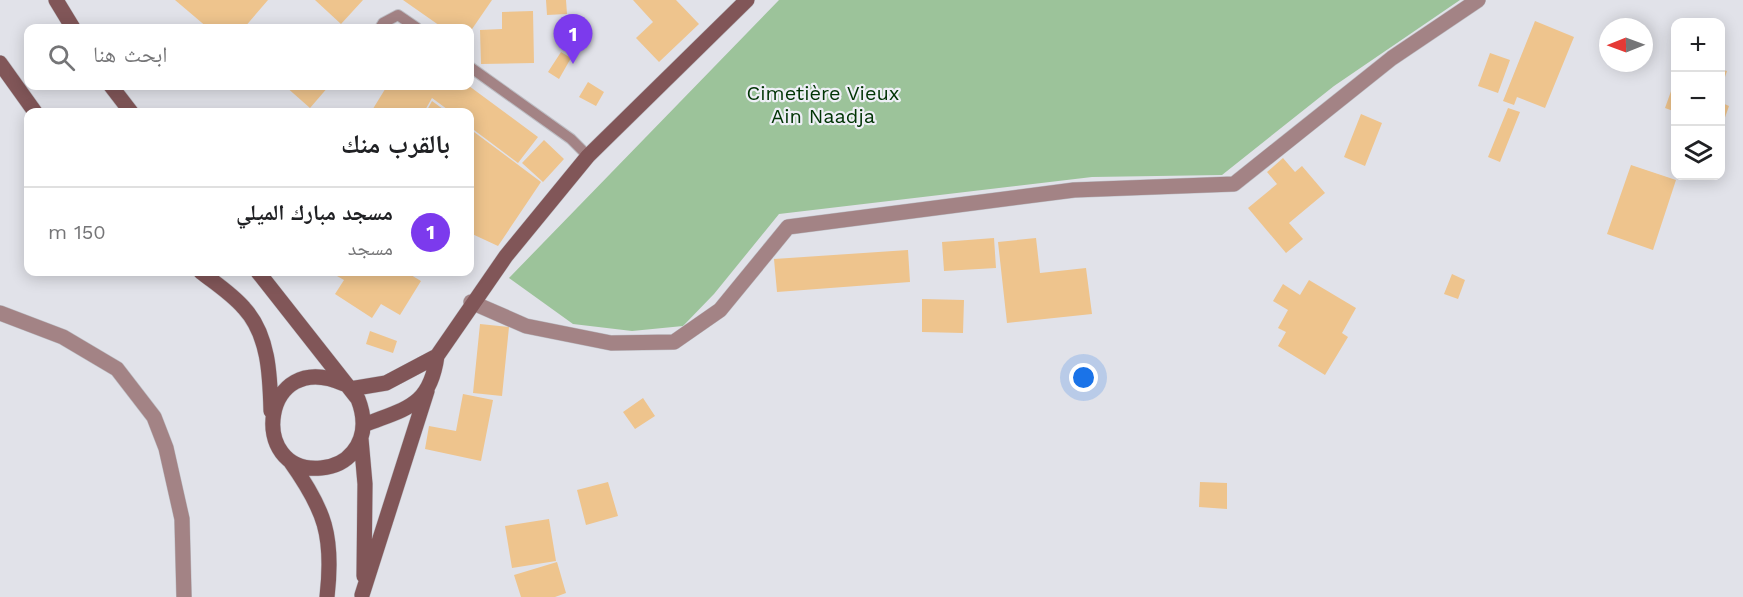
<!DOCTYPE html>
<html lang="ar">
<meta charset="utf-8">
<style>
:root{--surface:#fff;--page:#f2f2f2;--text:#202124;--muted:#757577;--line:#e0e0e0;--accent:#7c3aed}
body{margin:0;font-family:"Work Sans","Noto Naskh Arabic",sans-serif;background:var(--page);color:var(--text);direction:rtl}
.controls{position:absolute;right:18px;top:18px;display:grid;overflow:hidden;border-radius:12px;box-shadow:0 3px 15px #0003}
.controls button{width:54px;height:54px;display:grid;place-items:center;padding:0;border:0;border-bottom:2px solid var(--line);background:var(--surface);color:var(--text);font:30px sans-serif}
.compass{position:absolute;left:1599px;top:18px;width:54px;height:54px;border-radius:50%;background:var(--surface);box-shadow:0 3px 15px #0003;rotate:269deg}
.you{position:absolute;left:1084px;top:378px;width:21px;height:21px;margin:-15px;border:4px solid #fff;border-radius:50%;background:#1a73e8;box-shadow:0 0 0 9px #1a73e833}
.badge{display:grid;place-items:center;width:39px;height:39px;border-radius:50%;background:var(--accent);color:#fff;font-size:20px;font-weight:700}
.pin{position:absolute;translate:-50% -50px;filter:drop-shadow(0 2px 3px #0008)}
.pin::after{content:'';position:absolute;top:32px;width:21px;height:18px;background:inherit;clip-path:polygon(0 0,100% 0,50% 100%)}
.list{margin:0;padding:0;list-style:none}
h2{display:flex;justify-content:space-between;align-items:center;height:78px;margin:0;padding:0 24px;font-size:26px}
h2 small{font-size:20px;font-weight:400;color:var(--muted)}
.list li{display:grid;grid-template-columns:39px 1fr auto;gap:18px;align-items:center;box-sizing:border-box;height:90px;padding:0 24px;border-top:2px solid var(--line)}
.list b{display:block;font-size:22px;white-space:nowrap}
.list p{margin:0;font-size:20px;white-space:nowrap;color:var(--muted)}
.list em{font-size:20px;font-style:normal;color:var(--muted)}
.icon{flex:none;width:33px;height:33px;fill:none;stroke:currentColor;stroke-width:2;stroke-linecap:round;stroke-linejoin:round}
.map{position:relative;flex:none;width:1743px;height:597px;overflow:hidden;direction:ltr}
.search{position:absolute;background:var(--surface);box-shadow:0 3px 15px #0003;left:24px;top:24px;width:450px;height:66px;display:flex;align-items:center;gap:15px;box-sizing:border-box;padding:0 21px;border-radius:12px;color:var(--muted);font-size:22px}
.panel{position:absolute;background:var(--surface);box-shadow:0 3px 15px #0003;left:24px;top:108px;width:450px;height:168px;border-radius:12px;direction:rtl}
.map>svg:first-child{display:block}
</style>
<div class="map">
<svg width="1743" height="597" viewBox="0 0 1743 597">
<rect width="100%" height="100%" fill="#e1e2e9"/>
<path fill="#9cc39a" d="M779,0H1460L1334,86L1222,175L1092,177L779,214L714,294L683,326L632,331L573,324L509,278Z"/>
<path fill="#eec48d" d="M175,0H268L244,28H208Z
M315,0H363L341,24Z
M403,0H492L470,32V28H443Z
M546,0H566L567,14L547,15Z
M633,0H676L699,24L659,62L636,38L653,22Z
M533,11L534,63L481,64L480,30L502,29V12Z
M1535,21L1574,37L1545,108L1517,97L1514,105L1503,101Z
M561,52L571,58L559,79L548,72Z
M1490,53L1510,60L1498,93L1478,86Z
M1720,69L1727,71L1721,89H1720Z
M1675,80H1676V112L1665,108Z
M588,82L604,92L596,106L579,97Z
M285,86H329L310,108Z
M387,86H469L538,137L518,163L470,127V112H451L432,98L424,112H371Z
M432,101L447,112H426Z
M1720,102L1729,106L1721,129H1720Z
M1508,108L1520,112L1500,162L1488,157Z
M1361,114L1382,123L1365,166L1344,157Z
M470,129L541,182L498,246L470,233Z
M544,140L564,159L543,182L522,163Z
M1283,158L1295,172L1302,166L1325,193L1289,223L1303,239L1286,253L1248,208L1277,184L1267,172Z
M1631,165L1676,180L1653,250L1607,234Z
M994,238L996,268L944,271L942,242Z
M1036,238L1040,273L1086,268L1092,314L1007,323L998,242Z
M908,250L910,282L777,292L774,259Z
M330,272H406L421,281L400,315L381,304L372,318L335,294L344,280Z
M1452,274L1465,280L1458,299L1444,294Z
M1309,280L1356,308L1342,333L1348,337L1325,375L1278,346L1286,332L1278,328L1288,310L1273,301L1283,284L1300,295Z
M922,299L964,300L963,333L922,332Z
M480,324L509,327L502,396L473,393Z
M370,331L397,341L393,353L366,344Z
M463,394L493,400L481,461L425,449L429,426L456,431Z
M643,398L655,416L635,429L623,412Z
M608,482L618,516L586,525L577,490Z
M1200,482L1227,483V509L1199,507Z
M549,519L556,561L512,568L505,526Z
M557,562L566,593L555,597H521L514,575Z"/>
<g fill="none" stroke-linecap="round" stroke-linejoin="round">
<g stroke="#bdbec4" stroke-width="12">
<path id="lane" d="M380,28L383,23L398,15L417,28
M470,67L571,139L588,156"/>
</g>
<g stroke="#bdbec4" stroke-width="16">
<path id="street" d="M471,302L526,326L611,343L674,342L720,310L788,227L1074,190L1234,184L1392,58L1478,0
M0,313L63,337L117,369L154,417L166,448L182,519L184,597"/>
</g>
<g stroke="#bdbec4" stroke-width="16">
<path id="secondary" d="M56,0L73,28
M0,63L35,112
M111,86L131,112
M201,272C215,283 232,294 244,308C269,335 270,376 271,411
M258,272L358,399C365,417 366,436 353,452C345,462 333,467 321,468C247,475 261,346 344,384
M350,389L386,383L437,356L506,256L588,156L747,0
M364,425C406,408 430,407 437,356
M361,439L365,484L364,576
M290,461C325,510 334,536 327,597
M362,595L427,391"/>
</g>
<use href="#lane" stroke="#a38385" stroke-width="10"/>
<use href="#street" stroke="#a38385" stroke-width="15"/>
<use href="#secondary" stroke="#815658" stroke-width="15"/>
</g>
<g text-anchor="middle" dominant-baseline="central" stroke-width="4.5" stroke-linejoin="round" paint-order="stroke">
<g font-size="20" fill="#003404" stroke="#eeeff6">
<text x="823" y="93">Cimetière Vieux<tspan x="823" dy="23">Ain Naadja</tspan></text>
</g>
</g>
</svg>
<div class="controls">
<button>+</button>
<button>−</button>
<button><svg class="icon" aria-label="layers" viewBox="0 0 24 24"><path d="M12 4l9 5-9 5-9-5zM3 14l9 5 9-5"/></svg></button>
</div>
<svg class="compass" viewBox="-18 -18 36 36"><path d="M0-13l5 13h-10z" fill="#e53935"/><path d="M0 13l5-13h-10z" fill="#757577"/></svg>
<div class="you"></div>
<div class="pin badge" style="left:573px;top:64px">1</div>
<div class="search"><svg class="icon" aria-label="search" viewBox="0 0 24 24"><circle cx="10" cy="10" r="6"/><path d="M15 15l6 6"/></svg>ابحث هنا</div>
<section class="panel">
<h2>بالقرب منك<small></small></h2>
<ul class="list">
<li><span class="badge">1</span><div><b>مسجد مبارك الميلي</b><p>مسجد</p></div><em>150 m</em></li>
</ul>
</section>
</div>
